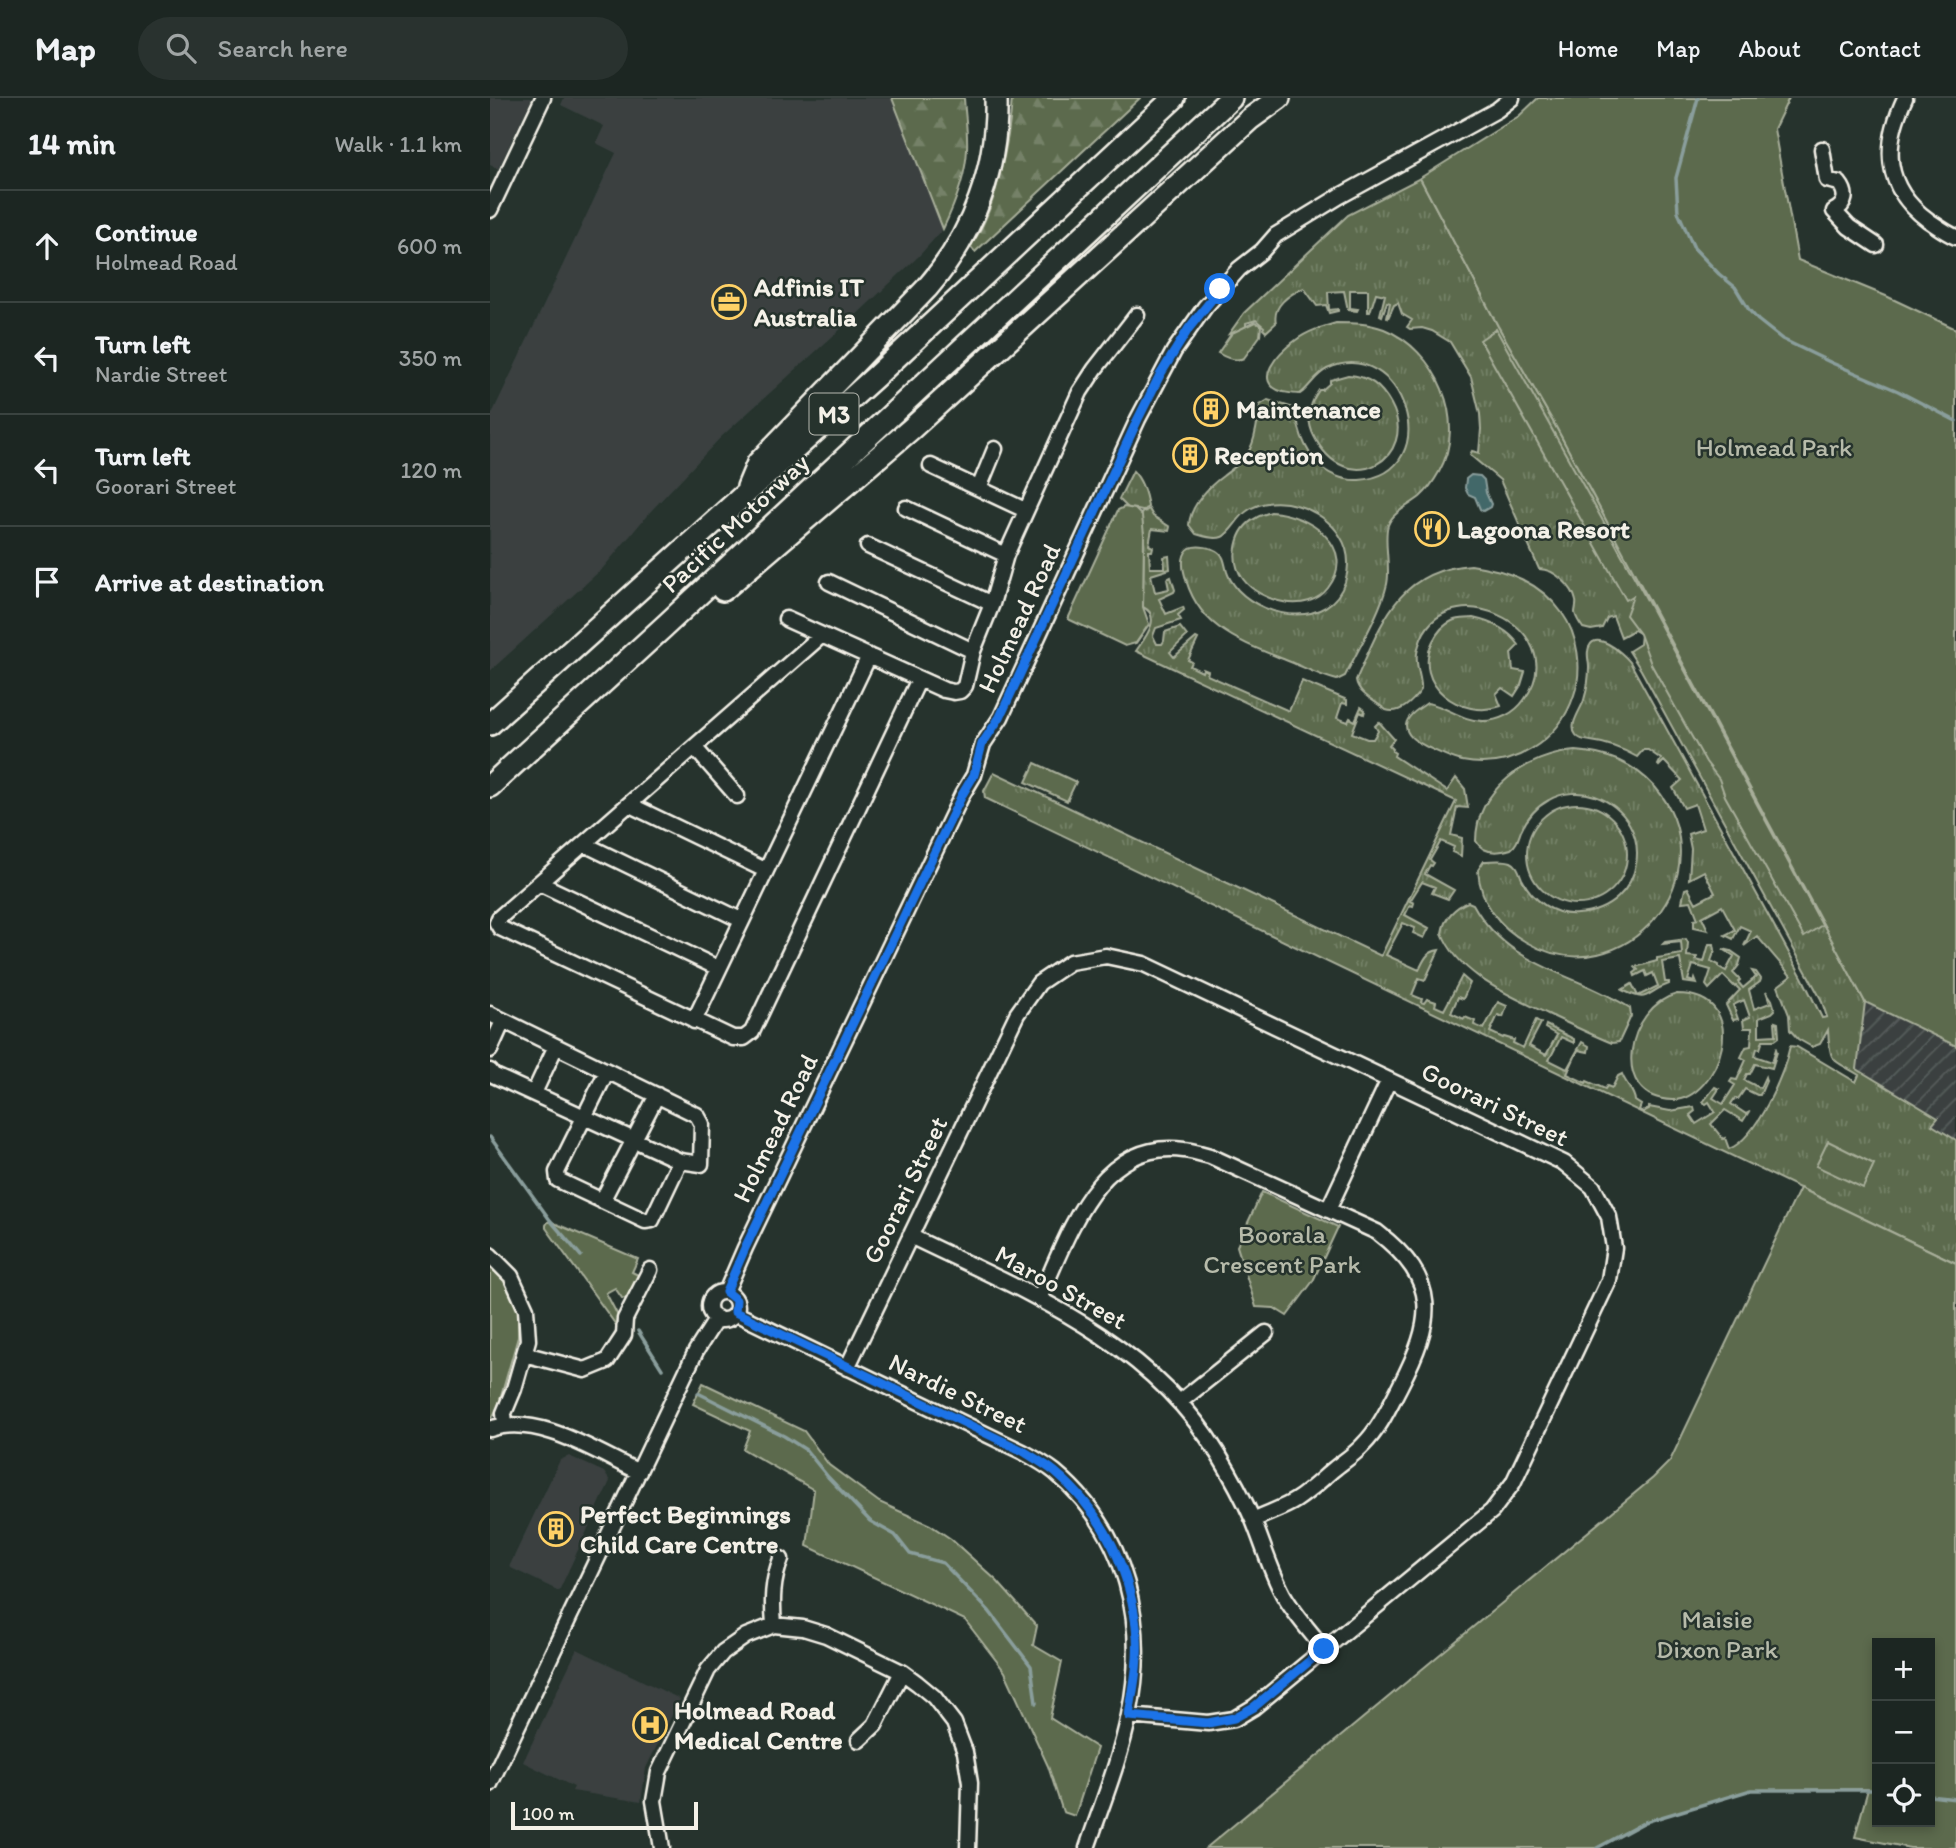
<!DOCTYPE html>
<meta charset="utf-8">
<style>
:root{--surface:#1c2622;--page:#29322f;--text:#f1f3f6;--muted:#a0a5a5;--line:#3a4340}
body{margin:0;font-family:Itim,sans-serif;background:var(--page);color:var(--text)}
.controls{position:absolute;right:21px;bottom:21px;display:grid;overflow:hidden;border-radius:0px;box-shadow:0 4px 10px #0003}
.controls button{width:63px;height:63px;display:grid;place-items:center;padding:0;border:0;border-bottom:2px solid var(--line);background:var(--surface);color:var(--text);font:35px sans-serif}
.scale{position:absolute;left:21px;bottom:18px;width:187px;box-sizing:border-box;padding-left:7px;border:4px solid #f4f1e8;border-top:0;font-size:19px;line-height:24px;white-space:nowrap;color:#f4f1e8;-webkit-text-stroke:5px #26332d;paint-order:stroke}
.stop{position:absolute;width:21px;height:21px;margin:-16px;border:5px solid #1a73e8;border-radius:50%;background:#fff}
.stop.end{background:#1a73e8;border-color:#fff;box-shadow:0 2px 7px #0008}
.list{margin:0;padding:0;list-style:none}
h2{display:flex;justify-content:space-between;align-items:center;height:91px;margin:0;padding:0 28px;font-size:30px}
h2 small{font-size:23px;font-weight:400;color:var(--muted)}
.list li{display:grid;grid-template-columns:46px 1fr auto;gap:21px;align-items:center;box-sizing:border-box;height:112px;padding:0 28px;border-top:2px solid var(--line)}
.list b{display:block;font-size:26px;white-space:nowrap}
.list p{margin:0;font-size:23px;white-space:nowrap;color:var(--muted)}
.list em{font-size:23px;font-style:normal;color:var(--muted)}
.icon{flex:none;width:38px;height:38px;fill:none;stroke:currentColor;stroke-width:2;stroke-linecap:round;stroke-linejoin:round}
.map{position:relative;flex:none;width:1466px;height:1750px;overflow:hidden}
header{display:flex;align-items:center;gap:42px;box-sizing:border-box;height:98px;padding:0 35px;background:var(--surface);border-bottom:2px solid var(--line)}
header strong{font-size:33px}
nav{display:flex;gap:38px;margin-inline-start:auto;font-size:24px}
.search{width:490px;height:63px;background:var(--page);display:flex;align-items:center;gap:18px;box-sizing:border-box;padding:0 24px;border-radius:38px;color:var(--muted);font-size:26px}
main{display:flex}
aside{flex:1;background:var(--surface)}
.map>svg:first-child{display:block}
</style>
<header>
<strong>Map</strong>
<div class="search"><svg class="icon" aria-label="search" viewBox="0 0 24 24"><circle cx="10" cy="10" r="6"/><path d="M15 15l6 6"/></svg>Search here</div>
<nav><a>Home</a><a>Map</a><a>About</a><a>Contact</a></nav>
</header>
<main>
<aside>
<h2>14 min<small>Walk · 1.1 km</small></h2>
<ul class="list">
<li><svg class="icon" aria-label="ahead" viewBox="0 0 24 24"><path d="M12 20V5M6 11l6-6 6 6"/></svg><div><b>Continue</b><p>Holmead Road</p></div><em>600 m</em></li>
<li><svg class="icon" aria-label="left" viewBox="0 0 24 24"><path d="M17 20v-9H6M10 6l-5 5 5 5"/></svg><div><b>Turn left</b><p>Nardie Street</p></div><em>350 m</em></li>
<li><svg class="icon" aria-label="left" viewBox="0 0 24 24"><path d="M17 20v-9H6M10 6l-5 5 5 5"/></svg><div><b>Turn left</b><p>Goorari Street</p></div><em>120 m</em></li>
<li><svg class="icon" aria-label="arrive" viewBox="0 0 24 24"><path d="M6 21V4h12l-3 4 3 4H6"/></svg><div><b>Arrive at destination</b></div></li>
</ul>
</aside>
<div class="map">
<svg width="1466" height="1750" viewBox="0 0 1466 1750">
<defs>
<pattern id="industrial-furrows" width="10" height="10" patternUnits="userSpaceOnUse" patternTransform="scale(1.75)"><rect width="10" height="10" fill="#3a4140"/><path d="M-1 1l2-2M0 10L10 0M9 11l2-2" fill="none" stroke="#575d5c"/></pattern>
<pattern id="grass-tufts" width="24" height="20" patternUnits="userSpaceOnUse" patternTransform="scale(1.75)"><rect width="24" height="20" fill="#5c6b4d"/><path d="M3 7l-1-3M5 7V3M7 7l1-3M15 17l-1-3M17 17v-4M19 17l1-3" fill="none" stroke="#748167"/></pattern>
<pattern id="forest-firs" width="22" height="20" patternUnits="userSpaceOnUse" patternTransform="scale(1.75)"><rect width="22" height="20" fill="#5c6b4d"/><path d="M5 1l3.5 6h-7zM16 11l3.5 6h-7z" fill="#748167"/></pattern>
</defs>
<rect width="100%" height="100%" fill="#26332d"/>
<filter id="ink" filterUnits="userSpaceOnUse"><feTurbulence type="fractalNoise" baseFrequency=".0143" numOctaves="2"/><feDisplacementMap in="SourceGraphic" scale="14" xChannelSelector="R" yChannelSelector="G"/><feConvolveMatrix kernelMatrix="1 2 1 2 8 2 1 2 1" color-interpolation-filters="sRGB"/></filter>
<g filter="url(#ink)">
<path fill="#3a4140" d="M0,0H42L8,71L0,67Z
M74,0H402L453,131L429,158L363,220L231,339L160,414L113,470L0,573V320L126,55L106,45L114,28L71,7Z
M79,1358L114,1374L120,1383L69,1493L19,1469L70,1362Z
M87,1551L190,1601L156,1670L151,1704L82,1693L84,1689L33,1664Z"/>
<path fill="url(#industrial-furrows)" d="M1375,904L1466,948V1042L1442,1027L1448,1019L1367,971Z"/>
<path fill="url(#grass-tufts)" stroke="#a8ae9a" stroke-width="2" d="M930,80L1008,228L1065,327L1375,904L1367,971L1448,1020L1442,1027L1466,1042V1165L495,700L494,693L504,674L891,858L966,703L646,553C654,541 673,519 653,509L654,437L650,416L659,411L663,418L680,429L679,433L662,431L659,447L663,449L662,453H659L660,470H675L674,459L679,458L680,471L661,477L665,494L679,491L677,481L681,479L685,492L684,494L669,501L676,516L693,509L694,512L688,517L691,522L666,530L663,538L667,546H672L674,543L675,534L690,529L697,538L680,554L684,559L706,540L708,541L698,562L702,564L700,568L712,574L713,571L718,573L717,577L799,613L812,583L857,602V606L852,605L847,620L858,624L860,620L865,623L871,609L875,612L874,616L870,614L862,635L877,641H883L888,633L885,628L889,624L904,641L899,647L903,651L902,653L905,655L904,658L957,693L966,680L975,691L978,710L967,709L961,737L972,740L971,758L962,754L964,749L951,743L940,762L944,765L942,768L940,767L935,776L964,792L958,801L942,795L945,789L932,784L920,803L924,805L923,808L920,807L915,817L939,830L934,840L923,835L925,830L913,825L896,857L929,872C934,862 936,854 949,852L935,882L929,880L922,897L932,901L931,904L934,905L937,901L946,904L945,908L954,912L972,878L980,885L973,901L968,899L961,915L974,921L975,919L985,923L984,927L994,931L1008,904L1017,908L1013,919L1008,917L1000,934L1013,940L1014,939L1024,942L1023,945L1033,950L1046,922L1051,925L1039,948L1056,957L1067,937L1055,930L1056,927L1084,941V945L1071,939L1059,962L1077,971L1092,944L1099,948L1098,954L1088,952L1077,976L1096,985L1097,983L1115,991L1117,988L1122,990L1128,978L1132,976C1135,985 1145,994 1145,1003L1151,1007L1149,1012L1153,1014L1159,1011V1009L1180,1013L1204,1009L1205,1013L1200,1017L1206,1026L1225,1014L1219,1004L1216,1006L1213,1004L1225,989L1229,991L1223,1000L1233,1006L1245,987L1240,984L1242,981L1247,982L1256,962L1251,959L1256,949L1261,948L1262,930H1254L1253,922L1260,919L1254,902L1243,907L1248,921L1243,922L1236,907L1250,892L1246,888L1245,889L1233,877L1219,891L1216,887L1221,872L1203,867L1198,882L1204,884L1205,881L1207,886L1194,884L1190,861L1172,864L1175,884H1179V886C1152,895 1162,906 1132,892L1142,886L1148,898L1168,888L1163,875L1157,878L1155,873L1145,878L1144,875L1148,872L1145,869L1167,863V860L1192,856L1191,844L1173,846L1175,844L1196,841L1198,845L1197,858L1207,859L1206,862L1214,864L1219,846H1224L1225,852L1221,863L1229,867V869L1236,873L1244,858L1233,851L1241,853L1251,860L1249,867L1243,875L1250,882L1248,884L1253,890L1266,879L1262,873L1266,874L1271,881L1270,884L1259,892L1264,911L1280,905L1276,893L1282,902L1285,912L1282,915L1269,920V938L1286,937L1285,924L1288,925L1289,939L1285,942H1273L1270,951L1267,950L1265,958L1282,964L1286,951L1287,954L1282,970L1265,966L1260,976H1257L1254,982L1270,990L1275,979L1276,983L1270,997H1267L1255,991L1248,1001L1245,1000L1241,1006L1256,1016L1258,1015L1253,1023L1235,1012L1221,1026L1233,1041L1235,1040L1239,1051C1267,1040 1294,976 1300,948L1307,949L1366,984L1369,977C1341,960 1340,966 1338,932L1330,946L1322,949L1308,941L1300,932L1299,917L1288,888L1301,878L1267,838L1254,848L1261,833L1250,828L1243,841L1235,837L1245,832L1232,808L1212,819L1218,832L1204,829V822L1208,821L1201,803L1192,804L1195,791L1198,790L1206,805L1225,795L1214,773L1199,781L1201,751L1198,736L1213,731L1205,706L1194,710L1183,690L1192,682L1174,663L1169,668L1168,667L1171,661L1158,652H1153L1147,659C1133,651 1117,645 1101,643C1095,642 1090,642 1086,637C1078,627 1091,612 1094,602C1097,592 1099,580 1099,569C1099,564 1097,558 1098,553C1102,528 1133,555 1140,564L1312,879L1332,920L1337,919L1331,901L1151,572L1139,553L1150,546L1151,536L1144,532L1131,539L1123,518L1117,520L1112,530L1101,532L1093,530C1090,526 1086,519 1085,515C1085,511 1087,507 1086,503C1083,489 1065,471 1049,471L1010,382L980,357L982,353L989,355L991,331L990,316L981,279L960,244L942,233L932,230L920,231L917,229L922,222L912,216L908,205L904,207L898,220L897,219L900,205L897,204L892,218L890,217L895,197L886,195L880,214H878V192H860V210L868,211L867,213L858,212L854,193L838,194L839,212L848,211V213L839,215L836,207L827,208L814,190C799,196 782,208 786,225L776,234L773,231L774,229L766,222L756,225V231L739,236L754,215L858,117Z
M846,225C863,225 878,225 894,231C946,252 978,322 949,374C944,383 938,392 930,399C919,408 903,414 898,427C893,441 901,468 897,486C891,513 870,548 857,574L855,578L847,582C830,578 813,569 798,563C751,544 706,530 694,474C692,466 692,455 700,450C707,447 724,449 730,455C735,460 735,468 737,474C739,481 744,487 748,492C777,522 839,530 855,484C860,468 859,452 850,438C833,410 785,393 757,413C748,419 740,436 732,439C724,442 713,438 706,436L699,427C700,408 718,389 733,378C744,369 754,364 760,351C767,338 767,321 770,307L778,302L804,310C808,316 807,323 809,330C812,342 818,354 826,364C836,376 854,383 869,382C959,375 912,235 837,271C825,277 820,289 810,296C804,296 799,295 793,294C760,284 789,254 806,242C818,233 832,229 846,225Z
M858,277C879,278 891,288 901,306C930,359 857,404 824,338C816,322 819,306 829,292H832L840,285V282Z
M643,373C652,382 656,396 658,409L652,413L638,410L629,401Z
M781,414C818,416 869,449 838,490C818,517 770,504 753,481C739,462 745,431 766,420C770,417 776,416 781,414Z
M981,467C1017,472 1050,484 1072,515C1088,537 1093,571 1084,597C1069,644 1021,673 972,663C960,660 948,654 937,649C928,644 916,639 916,627C917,617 930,610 937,605C957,608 972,623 993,623C1009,623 1025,615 1034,602C1089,528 944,464 927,555C925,569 932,579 931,592C923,603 910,617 896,612C885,603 868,596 866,582C892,524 908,472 981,467Z
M983,520C1002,524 1018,531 1029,547L1021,555L1023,572L1035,574L1031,587L1024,598L1012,590L1006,596L1011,608C972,622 921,587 943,543C947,535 953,527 962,523C968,520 976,521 983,520Z
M1085,653C1117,655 1143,665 1165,689C1239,775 1134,901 1036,844C1009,829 990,804 988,772L994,763C1002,763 1013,761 1021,764C1028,767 1029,774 1032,781C1042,802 1064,818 1087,816C1156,812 1170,722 1105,698C1091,693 1072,694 1059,702C1046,709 1037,720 1031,733C1028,741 1027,746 1021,751C1008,755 993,756 986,743C986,691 1038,657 1085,653Z
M1037 756a50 50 0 1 1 100 0a50 50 0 1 1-100 0Z
M978,804L983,806C1018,870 1084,874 1140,910L1141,918L1129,944L1122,945C1100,936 1079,926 1058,916C1020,897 969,878 952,835C954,820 965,809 978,804Z
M1187,896C1266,896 1229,1003 1182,1002C1118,1001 1137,908 1187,896Z"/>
<path fill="url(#forest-firs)" stroke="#a8ae9a" stroke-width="2" d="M402,0H474C475,17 478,34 477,51C476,78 465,106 453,131Z
M522,0H650L485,154L480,148C505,118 520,39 522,0Z"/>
<path fill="#5c6b4d" stroke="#a8ae9a" stroke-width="2" fill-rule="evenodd" d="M1048,0H1299L1284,31L1308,162L1396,198L1466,231V948L1375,904L1065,327L1008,228L930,80L1029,18Z
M765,224L771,228L770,238L754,260C745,264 736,260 728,255L742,235Z
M1006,231L1152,493L1332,827L1314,839L1235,698L1229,681L1216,664L1161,566L1150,536L1136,517L1143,498L1136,502L990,242Z
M634,409L645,411L652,418L654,437L653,509L659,526L646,545L635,548L578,521L628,412Z
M545,665L586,684L577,703L536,684Z
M1338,1043L1384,1066L1373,1090L1326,1068Z
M1310,1090L1466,1165V1750H1420L1365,1739L1378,1691L1261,1692L1155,1724L1107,1750H716L1163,1380L1180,1363ZM1440,1545V1724H1387V1545Z
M772,1094L848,1129L823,1183L797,1218L784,1210L766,1209L747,1148Z
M58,1124H62L148,1161L142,1174L152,1179L137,1201L132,1200L125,1190L116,1195L129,1220L130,1223L126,1227L56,1130V1127Z
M0,1167L16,1181L28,1212V1239L8,1309L3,1318L0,1320Z
M213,1285L314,1333L339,1367L389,1404L440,1427L461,1441L507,1483L547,1528L543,1547L572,1564L560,1620L607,1650L585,1718L573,1714L558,1668L515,1574L475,1522L317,1448L324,1392L253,1351L260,1333L203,1306Z"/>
<path fill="#436769" stroke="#8a9e9c" stroke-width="2" d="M981,377L990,378L994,382L996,395L1001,406L1000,409L993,413L990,411L985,399L978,396L975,390L976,381Z"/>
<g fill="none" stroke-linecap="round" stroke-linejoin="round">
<path stroke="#8a9e9c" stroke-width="3.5" d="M1208,0L1186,80L1188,114L1204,150L1229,176L1245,189L1259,212L1268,222L1292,241L1342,265L1408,293L1466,323
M0,1039L60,1122L91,1158
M148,1233L172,1271
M208,1295L294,1338L316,1352L338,1379L380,1423L405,1437L420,1456L453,1465L499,1513L541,1568L546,1605
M1440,1698L1466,1701
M1107,1750L1155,1724L1261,1692H1387"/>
<g stroke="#f4f1e8" stroke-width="19">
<path id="minor" d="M1415,0C1393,47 1393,89 1438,122C1447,128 1456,135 1466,139
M1332,51L1337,82L1349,85C1358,96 1356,107 1344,113L1359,129L1386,147
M0,112L53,0
M441,368L535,412
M489,390L505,351
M416,410L516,457
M378,448L502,506
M339,484L483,553
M296,521L454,592L464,594L470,593L475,588L483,553L502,506L516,457L590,294L605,271L647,217
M332,537L9,820L7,825L10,830L243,940H254L262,934L429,581
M205,650L247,698
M140,707L275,772
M94,746L251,822
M49,785L228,870
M0,916L207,1017L212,1026L211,1066L190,1063L3,977L0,973
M204,923L379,558
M0,952L13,923
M117,973L67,1074L68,1082L155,1123L162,1122L190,1063
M44,995L66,948
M112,1103L167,997
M838,1112L899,982
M420,1138C535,1194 659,1241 728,1356C741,1377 753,1399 763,1422C773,1446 780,1472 793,1496C804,1516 820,1533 834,1551
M0,1157L21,1178L36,1211L38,1242L24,1291L14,1315L15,1327
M236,1194L255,1150L472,697L484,677L493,646L511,619L648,321L684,253L715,209L749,171L772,153L786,137L850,98L1007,12L1022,0
M219 1208a14 14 0 1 1 28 0a14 14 0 1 1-28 0Z
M549,1201C578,1139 607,1040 694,1052C703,1053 712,1056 720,1058L887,1134C951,1183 944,1222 910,1288C899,1309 890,1330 873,1347C865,1356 854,1363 844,1371C832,1381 820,1393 806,1402C794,1410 777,1415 763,1422
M245,1215L533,1354C544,1360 555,1366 565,1374C638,1435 658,1527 639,1617C630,1662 612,1706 597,1750
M34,1256L95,1272L117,1263L134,1237L135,1221L160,1172
M357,1270L527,916L549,885L580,864L616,858L654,866L1074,1065L1103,1089L1119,1119L1124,1150L1119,1182L1023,1385L1002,1413L764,1609L744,1621L718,1625L639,1618
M691,1303L776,1235
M0,1331C48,1315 106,1354 149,1374
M284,1527C282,1503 282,1484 291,1461
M369,1642L385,1627L412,1574
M0,1686L206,1253L227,1220
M172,1750L164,1703L169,1674L218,1572L233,1554L256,1538L284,1527L313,1530L336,1537L412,1574L427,1585L444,1599L464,1625L475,1654L480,1685L478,1750"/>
</g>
<g stroke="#f4f1e8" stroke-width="26">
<path id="highway" d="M258,389L268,365L437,190C483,137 508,70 506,0
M233,492L421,331L760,21L789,0
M0,626L386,278L684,0
M0,688L178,525L741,0"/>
</g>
<use href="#minor" stroke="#26332d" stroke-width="14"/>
<use href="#highway" stroke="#26332d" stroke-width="21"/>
</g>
</g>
<g fill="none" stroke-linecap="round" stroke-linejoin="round" filter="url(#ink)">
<path stroke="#1a73e8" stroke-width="9" d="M730,191L699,230L670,277L648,321L510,619L492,646L484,677L472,697L255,1150L236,1194L246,1202L245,1214L533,1353C544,1360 555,1366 565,1374C614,1415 642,1475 647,1538C649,1565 643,1591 639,1618L718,1625L744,1620L764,1609L834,1551"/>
</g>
<defs>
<g id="office-ring" transform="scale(1.75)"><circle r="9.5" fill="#26332d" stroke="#ffd166" stroke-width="1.5"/><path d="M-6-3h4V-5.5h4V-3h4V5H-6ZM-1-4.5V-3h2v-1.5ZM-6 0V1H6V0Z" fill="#ffd166"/></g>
<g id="building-ring" transform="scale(1.75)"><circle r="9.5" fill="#26332d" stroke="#ffd166" stroke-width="1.5"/><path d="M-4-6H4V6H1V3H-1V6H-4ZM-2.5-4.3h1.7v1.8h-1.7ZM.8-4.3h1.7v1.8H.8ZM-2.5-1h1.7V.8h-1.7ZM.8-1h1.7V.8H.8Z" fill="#ffd166"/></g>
<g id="restaurant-ring" transform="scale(1.75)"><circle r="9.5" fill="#26332d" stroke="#ffd166" stroke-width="1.5"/><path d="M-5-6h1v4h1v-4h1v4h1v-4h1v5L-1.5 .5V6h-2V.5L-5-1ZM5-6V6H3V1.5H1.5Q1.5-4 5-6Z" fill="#ffd166"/></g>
<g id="hospital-ring" transform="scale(1.75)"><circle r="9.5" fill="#26332d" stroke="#ffd166" stroke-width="1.5"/><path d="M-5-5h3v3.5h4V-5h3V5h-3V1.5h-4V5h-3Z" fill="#ffd166"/></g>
</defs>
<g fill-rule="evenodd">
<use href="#office-ring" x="239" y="204"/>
<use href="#building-ring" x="721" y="311"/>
<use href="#building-ring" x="700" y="357"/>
<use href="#restaurant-ring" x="942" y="431"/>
<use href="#building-ring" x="66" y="1431"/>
<use href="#hospital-ring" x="160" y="1627"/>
</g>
<g text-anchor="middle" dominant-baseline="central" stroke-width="5" stroke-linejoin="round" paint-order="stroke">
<rect fill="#26332d" stroke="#b6b8b0" stroke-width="2" x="319.5" y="295.5" width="49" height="41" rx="5"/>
<g font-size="24" font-weight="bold" fill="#f4f1e8">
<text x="344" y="316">M3</text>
</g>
<g font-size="26" font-weight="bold" fill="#f4f1e8" stroke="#26332d" text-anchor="start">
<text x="264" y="189">Adfinis IT<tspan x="264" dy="30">Australia</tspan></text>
<text x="746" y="311">Maintenance</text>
<text x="724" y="357">Reception</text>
<text x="967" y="431">Lagoona Resort</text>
<text x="90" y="1416">Perfect Beginnings<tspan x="90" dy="30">Child Care Centre</tspan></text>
<text x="184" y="1612">Holmead Road<tspan x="184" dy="30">Medical Centre</tspan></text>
</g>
<g font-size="26" fill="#b7bbaa" stroke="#26332d">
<text x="1284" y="349">Holmead Park</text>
<text x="792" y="1136">Boorala<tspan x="792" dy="30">Crescent Park</tspan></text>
<text x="1227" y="1521">Maisie<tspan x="1227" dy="30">Dixon Park</tspan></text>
</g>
<g font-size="26" fill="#f4f1e8" stroke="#26332d">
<text transform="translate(245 425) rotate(-43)">Pacific Motorway</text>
<text transform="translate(529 520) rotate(-65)">Holmead Road</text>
<text transform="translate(1005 1006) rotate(26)">Goorari Street</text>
<text transform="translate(285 1030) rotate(-64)">Holmead Road</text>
<text transform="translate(415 1092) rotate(-64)">Goorari Street</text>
<text transform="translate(571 1189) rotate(29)">Maroo Street</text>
<text transform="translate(468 1295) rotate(26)">Nardie Street</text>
</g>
</g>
</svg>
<div class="controls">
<button>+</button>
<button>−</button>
<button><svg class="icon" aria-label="locate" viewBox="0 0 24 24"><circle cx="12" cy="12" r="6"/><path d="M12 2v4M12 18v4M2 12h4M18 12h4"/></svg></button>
</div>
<div class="scale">100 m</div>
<div class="stop" style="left:730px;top:191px"></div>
<div class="stop end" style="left:834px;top:1551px"></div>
</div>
</main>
